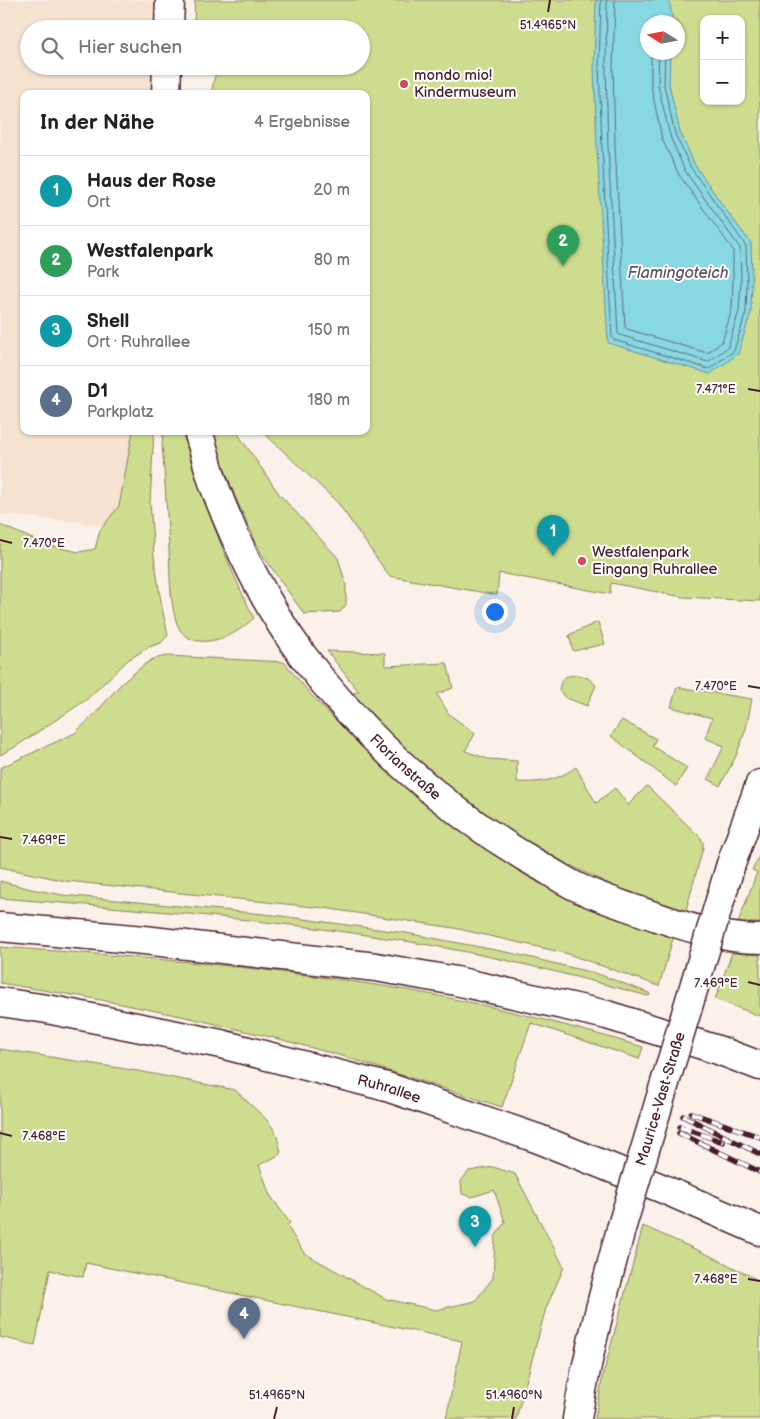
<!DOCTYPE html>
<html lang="de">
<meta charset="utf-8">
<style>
:root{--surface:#fff;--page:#f2f2f2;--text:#202124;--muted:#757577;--line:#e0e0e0;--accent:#db2777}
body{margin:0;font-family:"Balsamiq Sans",sans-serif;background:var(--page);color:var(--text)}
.controls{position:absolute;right:15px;top:15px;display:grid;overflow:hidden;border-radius:10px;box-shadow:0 1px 4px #0004}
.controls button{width:45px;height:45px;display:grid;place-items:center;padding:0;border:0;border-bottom:1px solid var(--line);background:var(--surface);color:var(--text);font:25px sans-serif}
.compass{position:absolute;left:640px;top:15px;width:45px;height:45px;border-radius:50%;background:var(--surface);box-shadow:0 1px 4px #0004;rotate:281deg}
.you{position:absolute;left:494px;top:611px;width:18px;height:18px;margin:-12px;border:4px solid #fff;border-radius:50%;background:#1a73e8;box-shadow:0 0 0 8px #1a73e833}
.badge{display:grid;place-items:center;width:32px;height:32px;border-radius:50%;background:var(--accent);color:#fff;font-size:16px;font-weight:700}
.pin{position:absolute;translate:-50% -41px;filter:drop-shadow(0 1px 2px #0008)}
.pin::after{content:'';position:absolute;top:26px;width:18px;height:15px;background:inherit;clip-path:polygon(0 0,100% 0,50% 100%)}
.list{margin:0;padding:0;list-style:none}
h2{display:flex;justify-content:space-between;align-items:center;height:65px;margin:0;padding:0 20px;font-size:21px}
h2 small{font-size:16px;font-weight:400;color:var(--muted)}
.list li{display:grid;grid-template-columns:32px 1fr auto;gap:15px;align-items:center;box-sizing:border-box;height:70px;padding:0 20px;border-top:1px solid var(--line)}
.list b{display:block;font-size:19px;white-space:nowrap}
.list p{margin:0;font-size:16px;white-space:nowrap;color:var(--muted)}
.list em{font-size:16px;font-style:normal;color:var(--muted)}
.icon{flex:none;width:28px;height:28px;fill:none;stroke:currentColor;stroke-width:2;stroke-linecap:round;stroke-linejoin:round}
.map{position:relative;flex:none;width:760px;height:1419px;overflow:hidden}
.search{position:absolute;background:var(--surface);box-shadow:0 1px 4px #0004;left:20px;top:20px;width:350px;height:55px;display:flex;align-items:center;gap:12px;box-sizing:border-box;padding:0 18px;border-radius:28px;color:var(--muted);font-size:19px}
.panel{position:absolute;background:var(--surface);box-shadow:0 1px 4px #0004;left:20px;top:90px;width:350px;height:345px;border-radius:10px}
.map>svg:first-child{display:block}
</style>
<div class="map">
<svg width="760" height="1419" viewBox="0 0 760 1419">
<rect width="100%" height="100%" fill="#faf2ea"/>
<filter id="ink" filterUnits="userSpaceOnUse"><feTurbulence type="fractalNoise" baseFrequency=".02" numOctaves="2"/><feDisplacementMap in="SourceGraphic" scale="10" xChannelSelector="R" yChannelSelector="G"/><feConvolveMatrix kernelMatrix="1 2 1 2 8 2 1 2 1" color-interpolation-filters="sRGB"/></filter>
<g filter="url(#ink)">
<path fill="#f5e2d1" d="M0,0H158L157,29H29V66H156L155,94H24V431H147L140,529L0,514Z"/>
<path fill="#cedc8f" stroke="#8c7e5d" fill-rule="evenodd" d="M195,0H760V601L683,597L611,583L610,594L499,573L497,595L389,576L338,503L262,431H366V94H211L217,66H361V29H215L194,24ZM704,19H741V101H704ZM648,22H678V52H648Z
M133,431H154L150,502L154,556L162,608L168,635L161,643L149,647L128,660L86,700L15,747L0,755V525L47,545L79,552L95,549L100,530L119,506Z
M163,431H182C202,497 223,556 254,618C247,624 239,631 230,635C214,642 192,646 181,631C169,615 170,568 169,548C167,514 165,480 162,445Z
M212,431H236L279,494L338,558L346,585V605L340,612L304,614L261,553L236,499L218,451Z
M598,622L605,644L573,651L569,635Z
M327,651L385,653V666L447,663L453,688L437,694L449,714L475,734L465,751L488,759L517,761V782C540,783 557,781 576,767L596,803L615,788L628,805L647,786L700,837L703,842V848L685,914L624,891L551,856L495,822L435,778L390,734L353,693L359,692Z
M167,656L284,662L312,696L371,756L451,821L674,935L659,986L565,953L454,928L324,908L66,881L0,867V768L75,733L94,715L121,684L145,664L153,659Z
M578,675L588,678L596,685L587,706L564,697L559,689C562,676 565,676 578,675Z
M677,687L752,699L746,729L736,756L720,786L708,779L724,746L705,738L712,718L671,707Z
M622,720L656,739L652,746L687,768L676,786L611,736Z
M760,854V923H738L757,872L752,870Z
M0,881L31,889L63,895L274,915L406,933L511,953L598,974L649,993L650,995L648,996C568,974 487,954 405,941C271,919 135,909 0,898Z
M0,947C128,956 256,966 383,986C471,1000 558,1022 643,1047L639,1059L531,1023L502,1107L342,1056L279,1039L186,1017L91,998L0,983Z
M732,953L760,955V1016L715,999Z
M0,1049L138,1071L235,1090L265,1118L273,1128L277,1137L281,1152L279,1155L259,1165L270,1195L290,1223L287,1226L304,1253L386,1299L436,1310L475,1301L493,1278L495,1237L505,1222L494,1190L472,1197L462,1194L461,1181L469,1171L493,1167L515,1174L564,1267L546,1308L516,1419H446L462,1341L86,1263L83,1277L50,1270L35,1345L0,1337Z
M643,1226L713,1257L760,1281V1419H595L603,1375Z"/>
<path fill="#88d8e3" stroke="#6f8e99" d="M596,0H669L673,22H648V52L670,53L669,84L680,132L695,165L723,206L751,243L752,281L751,312L738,354L710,374L608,343L597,147L594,68Z"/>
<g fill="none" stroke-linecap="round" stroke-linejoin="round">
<path stroke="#636975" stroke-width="1" d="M601,0L599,68L602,147L612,338L614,340L709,369L734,351L746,312L747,281L746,246L691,168L675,134L664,85L665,52
M607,0L606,68L608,147L618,333L620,335L708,362L728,347L739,311L741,281L740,248L685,171L670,136L658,85L659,52
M615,0L613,68L615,146L625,327L627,329L707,353L722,342L732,309L733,280V250L679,175L662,139L651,86V52"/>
<g stroke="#4a1f2b" stroke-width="31">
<g id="tertiary">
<path d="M169,29L170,0"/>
<path d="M166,94L167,66"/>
<path id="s1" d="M198,431C204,449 208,468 214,485C235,542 267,608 303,656C366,740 447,812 537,864C551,872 564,881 579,888C596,896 614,902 631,908C671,922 717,939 760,939"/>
</g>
</g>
<g stroke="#4a1f2b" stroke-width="31">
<path id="secondary" d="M731,864L760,784
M577,1419C587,1355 604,1292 621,1229"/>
</g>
<g stroke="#4a1f2b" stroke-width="31">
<g id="trunk">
<path d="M0,927L144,940L376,967L456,981L607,1015L718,1050L760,1066"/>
<path id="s2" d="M0,1002L47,1009L221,1044L387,1087L539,1139L661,1188L760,1231"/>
</g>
</g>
<use href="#tertiary" stroke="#fff" stroke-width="28"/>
<use href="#secondary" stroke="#fff" stroke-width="28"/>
<use href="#trunk" stroke="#fff" stroke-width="28"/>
<g stroke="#4a1f2b" stroke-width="5.5">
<path id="rail" d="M691,1113L760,1137
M683,1116L760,1154
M680,1127L723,1142
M679,1133L760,1172"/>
</g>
<use href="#rail" stroke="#fff" stroke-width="4" stroke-dasharray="11" stroke-linecap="butt"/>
<g stroke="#4a1f2b" stroke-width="31" stroke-linecap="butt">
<g id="secondary-bridge">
<path id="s3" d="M621,1229L731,864"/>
</g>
</g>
<use href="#secondary-bridge" stroke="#fff" stroke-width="28"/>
</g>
</g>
<path fill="none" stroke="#4a1f2b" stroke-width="2" d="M548,12L550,0M748,389L760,391M0,540L12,543M748,686L760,688M0,837L12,839M748,982L760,985M0,1133L12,1136M748,1279L760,1281M274,1419L277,1407M512,1419L514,1407"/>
<g fill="#d1495b" stroke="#fff" stroke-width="2">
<circle cx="404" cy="84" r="5"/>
<circle cx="582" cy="561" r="5"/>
</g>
<g text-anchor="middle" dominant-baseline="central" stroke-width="4" stroke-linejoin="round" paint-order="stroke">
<g font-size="15" fill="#4a1f2b" stroke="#fff" text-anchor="start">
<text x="414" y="75">mondo mio!<tspan x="414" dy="17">Kindermuseum</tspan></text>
<text x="592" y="552">Westfalenpark<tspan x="592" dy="17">Eingang Ruhrallee</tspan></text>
</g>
<g font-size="15" fill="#4a1f2b" stroke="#fff">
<text stroke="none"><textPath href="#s1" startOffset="401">Florianstraße</textPath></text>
<text stroke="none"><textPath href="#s2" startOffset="399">Ruhrallee</textPath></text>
<text stroke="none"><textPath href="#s3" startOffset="136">Maurice-Vast-Straße</textPath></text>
</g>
<g font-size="16" font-style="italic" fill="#5d5662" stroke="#fff">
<text x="678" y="273">Flamingoteich</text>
</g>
</g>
<g font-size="12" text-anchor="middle" fill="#4a1f2b" stroke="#fff" stroke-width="4" stroke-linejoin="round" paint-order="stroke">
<text x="548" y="29">51.4965°N</text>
<text x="716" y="393">7.471°E</text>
<text x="44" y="547">7.470°E</text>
<text x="716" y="690">7.470°E</text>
<text x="44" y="844">7.469°E</text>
<text x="716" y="987">7.469°E</text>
<text x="44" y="1140">7.468°E</text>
<text x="716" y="1283">7.468°E</text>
<text x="277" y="1399">51.4965°N</text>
<text x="514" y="1399">51.4960°N</text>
</g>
</svg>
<div class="controls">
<button>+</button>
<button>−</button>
</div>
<svg class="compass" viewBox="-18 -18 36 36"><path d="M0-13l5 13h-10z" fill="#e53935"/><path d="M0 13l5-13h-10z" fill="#757577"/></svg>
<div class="you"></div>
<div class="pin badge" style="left:553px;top:556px;background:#0f9aa8">1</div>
<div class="pin badge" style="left:563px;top:266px;background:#2e9e5b">2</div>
<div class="pin badge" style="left:475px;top:1247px;background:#0f9aa8">3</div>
<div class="pin badge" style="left:244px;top:1339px;background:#5c6f8a">4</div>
<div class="search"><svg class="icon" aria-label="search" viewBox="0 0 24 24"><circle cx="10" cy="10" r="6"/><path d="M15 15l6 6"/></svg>Hier suchen</div>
<section class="panel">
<h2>In der Nähe<small>4 Ergebnisse</small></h2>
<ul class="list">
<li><span class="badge" style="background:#0f9aa8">1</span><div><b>Haus der Rose</b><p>Ort</p></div><em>20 m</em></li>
<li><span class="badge" style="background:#2e9e5b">2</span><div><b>Westfalenpark</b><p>Park</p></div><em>80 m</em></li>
<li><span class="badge" style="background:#0f9aa8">3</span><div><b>Shell</b><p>Ort · Ruhrallee</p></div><em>150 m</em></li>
<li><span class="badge" style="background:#5c6f8a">4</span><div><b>D1</b><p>Parkplatz</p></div><em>180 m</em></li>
</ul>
</section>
</div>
